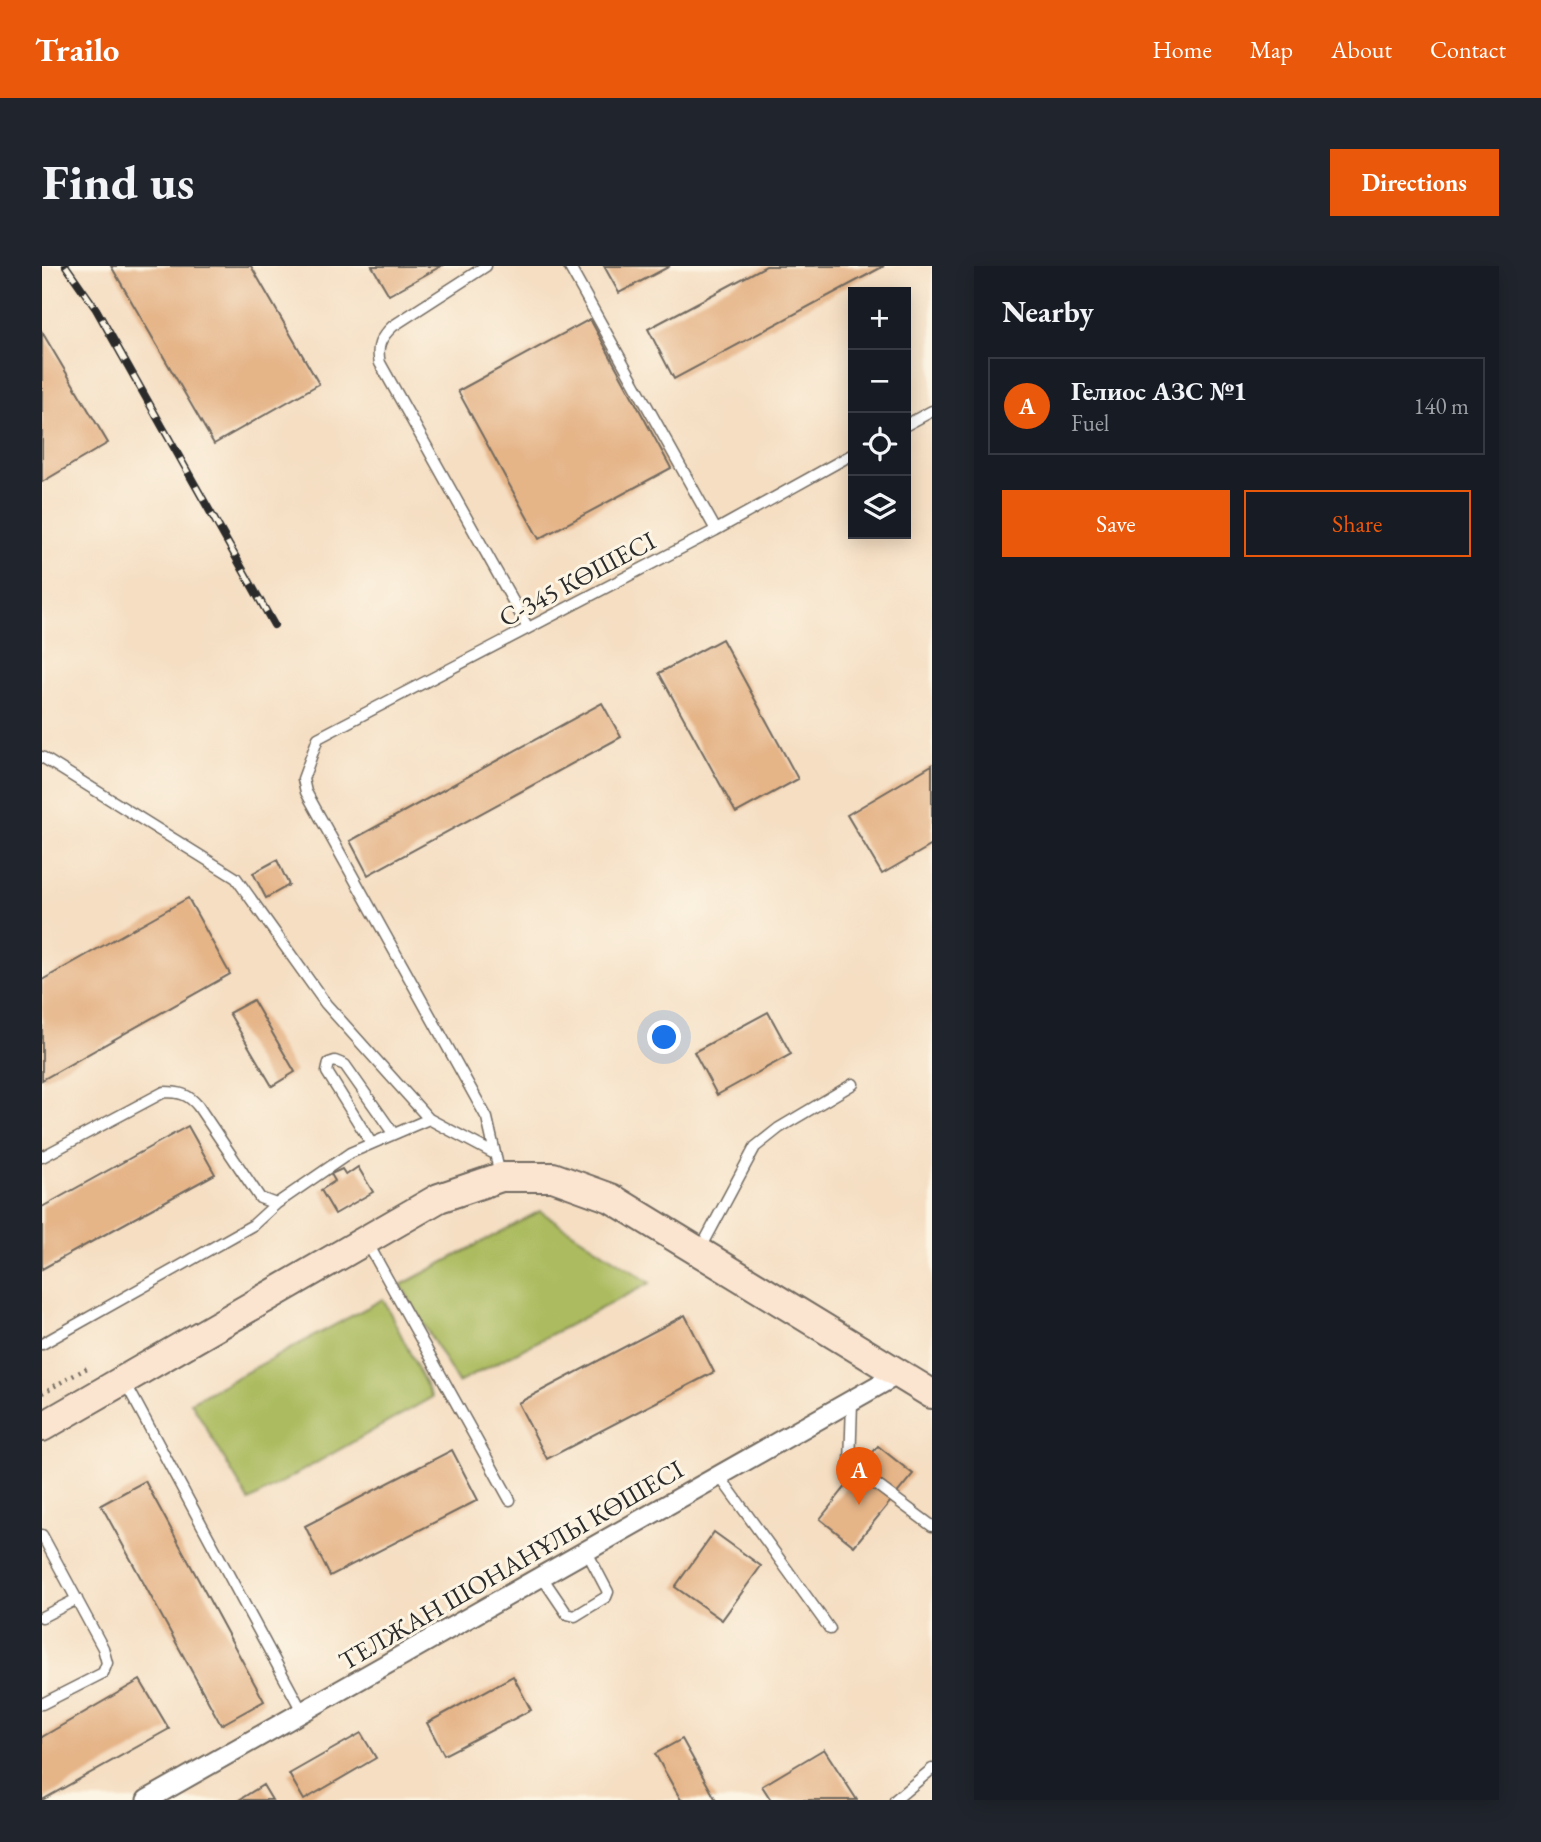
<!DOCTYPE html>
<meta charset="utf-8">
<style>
:root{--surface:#171b24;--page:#20242c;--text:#f1f3f6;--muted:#9ea1a6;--line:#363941;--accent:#ea580c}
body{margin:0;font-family:"EB Garamond",serif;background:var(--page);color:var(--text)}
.controls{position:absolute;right:21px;top:21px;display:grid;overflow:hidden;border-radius:0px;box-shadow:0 4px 18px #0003}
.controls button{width:63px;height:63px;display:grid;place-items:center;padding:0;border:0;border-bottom:2px solid var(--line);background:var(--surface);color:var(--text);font:35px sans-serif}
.you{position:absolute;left:623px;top:772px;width:24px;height:24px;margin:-18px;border:5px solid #fff;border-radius:50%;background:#1a73e8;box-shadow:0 0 0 10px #1a73e833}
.badge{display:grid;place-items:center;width:46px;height:46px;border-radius:50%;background:var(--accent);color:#fff;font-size:23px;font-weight:700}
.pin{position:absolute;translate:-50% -58px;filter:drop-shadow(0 2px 4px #0008)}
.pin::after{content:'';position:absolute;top:37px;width:24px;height:21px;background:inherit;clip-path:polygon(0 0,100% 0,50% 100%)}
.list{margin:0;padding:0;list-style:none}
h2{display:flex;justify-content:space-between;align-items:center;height:91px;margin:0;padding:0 28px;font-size:30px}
h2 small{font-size:23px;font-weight:400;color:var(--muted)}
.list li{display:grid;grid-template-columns:46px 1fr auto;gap:21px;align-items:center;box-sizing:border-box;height:98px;margin:0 14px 14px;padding:0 14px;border:2px solid var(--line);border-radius:0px}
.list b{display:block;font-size:26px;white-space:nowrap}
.list p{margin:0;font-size:23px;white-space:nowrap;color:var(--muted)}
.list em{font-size:23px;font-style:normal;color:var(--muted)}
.actions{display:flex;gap:14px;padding:21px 28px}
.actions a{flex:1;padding:16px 0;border:2px solid var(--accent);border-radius:0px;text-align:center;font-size:24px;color:var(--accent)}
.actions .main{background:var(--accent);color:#fff}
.icon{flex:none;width:38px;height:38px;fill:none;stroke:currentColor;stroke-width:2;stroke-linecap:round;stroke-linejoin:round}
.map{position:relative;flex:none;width:890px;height:1534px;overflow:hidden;border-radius:0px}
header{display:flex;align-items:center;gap:42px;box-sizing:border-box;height:98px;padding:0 35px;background:var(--accent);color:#fff}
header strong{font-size:33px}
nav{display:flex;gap:38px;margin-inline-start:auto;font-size:24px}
.intro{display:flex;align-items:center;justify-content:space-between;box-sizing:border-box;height:168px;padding:0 42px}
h1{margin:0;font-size:49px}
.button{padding:18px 32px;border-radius:0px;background:var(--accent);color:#fff;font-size:24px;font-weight:700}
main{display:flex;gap:42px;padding:0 42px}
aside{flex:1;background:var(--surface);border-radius:0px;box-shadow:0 4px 18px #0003}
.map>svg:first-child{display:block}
</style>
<header>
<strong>Trailo</strong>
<nav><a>Home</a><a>Map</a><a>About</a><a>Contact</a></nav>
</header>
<div class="intro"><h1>Find us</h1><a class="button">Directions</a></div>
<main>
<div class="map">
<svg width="890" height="1534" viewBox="0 0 890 1534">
<rect width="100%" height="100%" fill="#fcf5e5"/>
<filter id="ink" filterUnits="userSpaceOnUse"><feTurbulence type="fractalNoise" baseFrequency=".0143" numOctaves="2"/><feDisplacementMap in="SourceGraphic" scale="14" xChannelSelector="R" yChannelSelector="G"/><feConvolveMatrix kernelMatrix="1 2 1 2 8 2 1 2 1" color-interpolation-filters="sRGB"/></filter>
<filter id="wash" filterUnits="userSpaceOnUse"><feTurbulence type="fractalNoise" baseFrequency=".00686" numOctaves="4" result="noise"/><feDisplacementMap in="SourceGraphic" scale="28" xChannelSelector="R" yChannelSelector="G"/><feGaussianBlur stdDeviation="1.57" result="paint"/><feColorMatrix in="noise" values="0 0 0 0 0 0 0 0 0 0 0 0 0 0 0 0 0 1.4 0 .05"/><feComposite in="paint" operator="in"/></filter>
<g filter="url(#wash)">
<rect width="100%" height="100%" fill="#f5dec2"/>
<path fill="#acbb5e" stroke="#6c7344" stroke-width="2" d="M498,945L608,1017L416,1117L359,1019Z
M341,1033L390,1131L207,1235L149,1136Z"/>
<g id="blocks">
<path fill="#e5b487" d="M69,0H209L277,118L172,178Z
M330,0H399L347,29Z
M562,0H628L577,27Z
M724,0H842L632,113L606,63Z
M548,53L629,202L497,273L416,125Z
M0,66L66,177L0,216Z
M680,373L756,513L694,547L617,407Z
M560,437L579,471L326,609L308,575Z
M890,499V579L840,608L805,549Z
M235,594L247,619L224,632L211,607Z
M146,632L188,708L0,814V714Z
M211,734L253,806L230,820L187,747Z
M726,746L749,788L675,829L652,786Z
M146,860L173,908L0,1003V941Z
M316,901L331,926L293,948L279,924L293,915L289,908L300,903L304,909Z
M643,1049L672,1106L505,1193L476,1137Z
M836,1180L871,1208L812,1280L778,1253Z
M410,1184L436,1234L288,1310L263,1260Z
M103,1215L222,1435L179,1459L59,1239Z
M672,1266L719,1300L680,1354L633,1321Z
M471,1410L489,1444L402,1489L385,1457Z
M98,1414L127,1463L0,1534V1471Z
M319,1467L334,1492L262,1534L247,1508Z
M640,1473L674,1534H639L613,1488Z
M782,1483L815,1534H729L720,1520Z
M221,1519L230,1534H197Z"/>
</g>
</g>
<g filter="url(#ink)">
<use href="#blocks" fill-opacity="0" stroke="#726a60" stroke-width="2"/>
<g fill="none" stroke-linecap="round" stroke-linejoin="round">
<g stroke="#726a60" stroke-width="13">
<path id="service" d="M444,0L351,60C338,72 334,81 338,97L486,362
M527,0L674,264
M864,159L890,145
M0,491L194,612L284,738L387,853L451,887
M329,877L285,806L287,797L293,795L303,799L351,867
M0,891L122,826C138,826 146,828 156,840L218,932L234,938L308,887L387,853
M458,909L445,852L264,526L261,513L276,472L674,264L811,188
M326,978L468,1234
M658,984L713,881L737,862L811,818
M0,1078L211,959L234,938
M83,1116L261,1447
M810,1136L808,1199L890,1260
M678,1211L788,1363
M0,1269L61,1382L65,1397L61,1407L0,1438
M500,1311L525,1348L533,1350L564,1331L566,1326L545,1286
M0,1351L35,1333
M853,1534L890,1503"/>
</g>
<g stroke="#726a60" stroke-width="23">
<path id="minor" d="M105,1534L858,1107"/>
</g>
<g stroke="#726a60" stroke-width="32">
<path id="secondary" d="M0,1161L397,932L459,911H511L569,932L890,1128"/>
</g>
<path stroke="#726a60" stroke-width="4.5" stroke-dasharray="2 5" stroke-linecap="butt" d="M0,1127L45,1102"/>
<use href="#service" stroke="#fff" stroke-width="10"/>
<use href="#minor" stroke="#fff" stroke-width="19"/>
<use href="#secondary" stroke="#fce5d0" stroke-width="28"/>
<g stroke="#2b2b2b" stroke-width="8">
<path id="rail" d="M24,0L54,43L232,359"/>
</g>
<use href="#rail" stroke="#fcf5e5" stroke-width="5" stroke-dasharray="16" stroke-linecap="butt"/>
</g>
</g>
<g text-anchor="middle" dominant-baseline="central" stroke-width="6" stroke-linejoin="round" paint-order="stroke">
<g font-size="26" fill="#2b2b2b" stroke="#fcf5e5">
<text transform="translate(535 313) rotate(-28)">С-345 КӨШЕСІ</text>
<text transform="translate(469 1299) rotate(-30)">ТЕЛЖАН ШОНАНҰЛЫ КӨШЕСІ</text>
</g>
</g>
</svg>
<div class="controls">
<button>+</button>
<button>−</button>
<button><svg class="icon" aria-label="locate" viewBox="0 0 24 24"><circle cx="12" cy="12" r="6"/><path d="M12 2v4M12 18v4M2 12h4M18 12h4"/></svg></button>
<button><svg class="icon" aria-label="layers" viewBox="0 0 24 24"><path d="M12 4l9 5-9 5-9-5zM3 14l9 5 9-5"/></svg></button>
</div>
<div class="you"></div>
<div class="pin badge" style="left:817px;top:1239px">A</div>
</div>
<aside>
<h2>Nearby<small></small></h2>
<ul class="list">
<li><span class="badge">A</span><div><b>Гелиос АЗС №1</b><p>Fuel</p></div><em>140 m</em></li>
</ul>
<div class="actions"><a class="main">Save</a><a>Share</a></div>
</aside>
</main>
